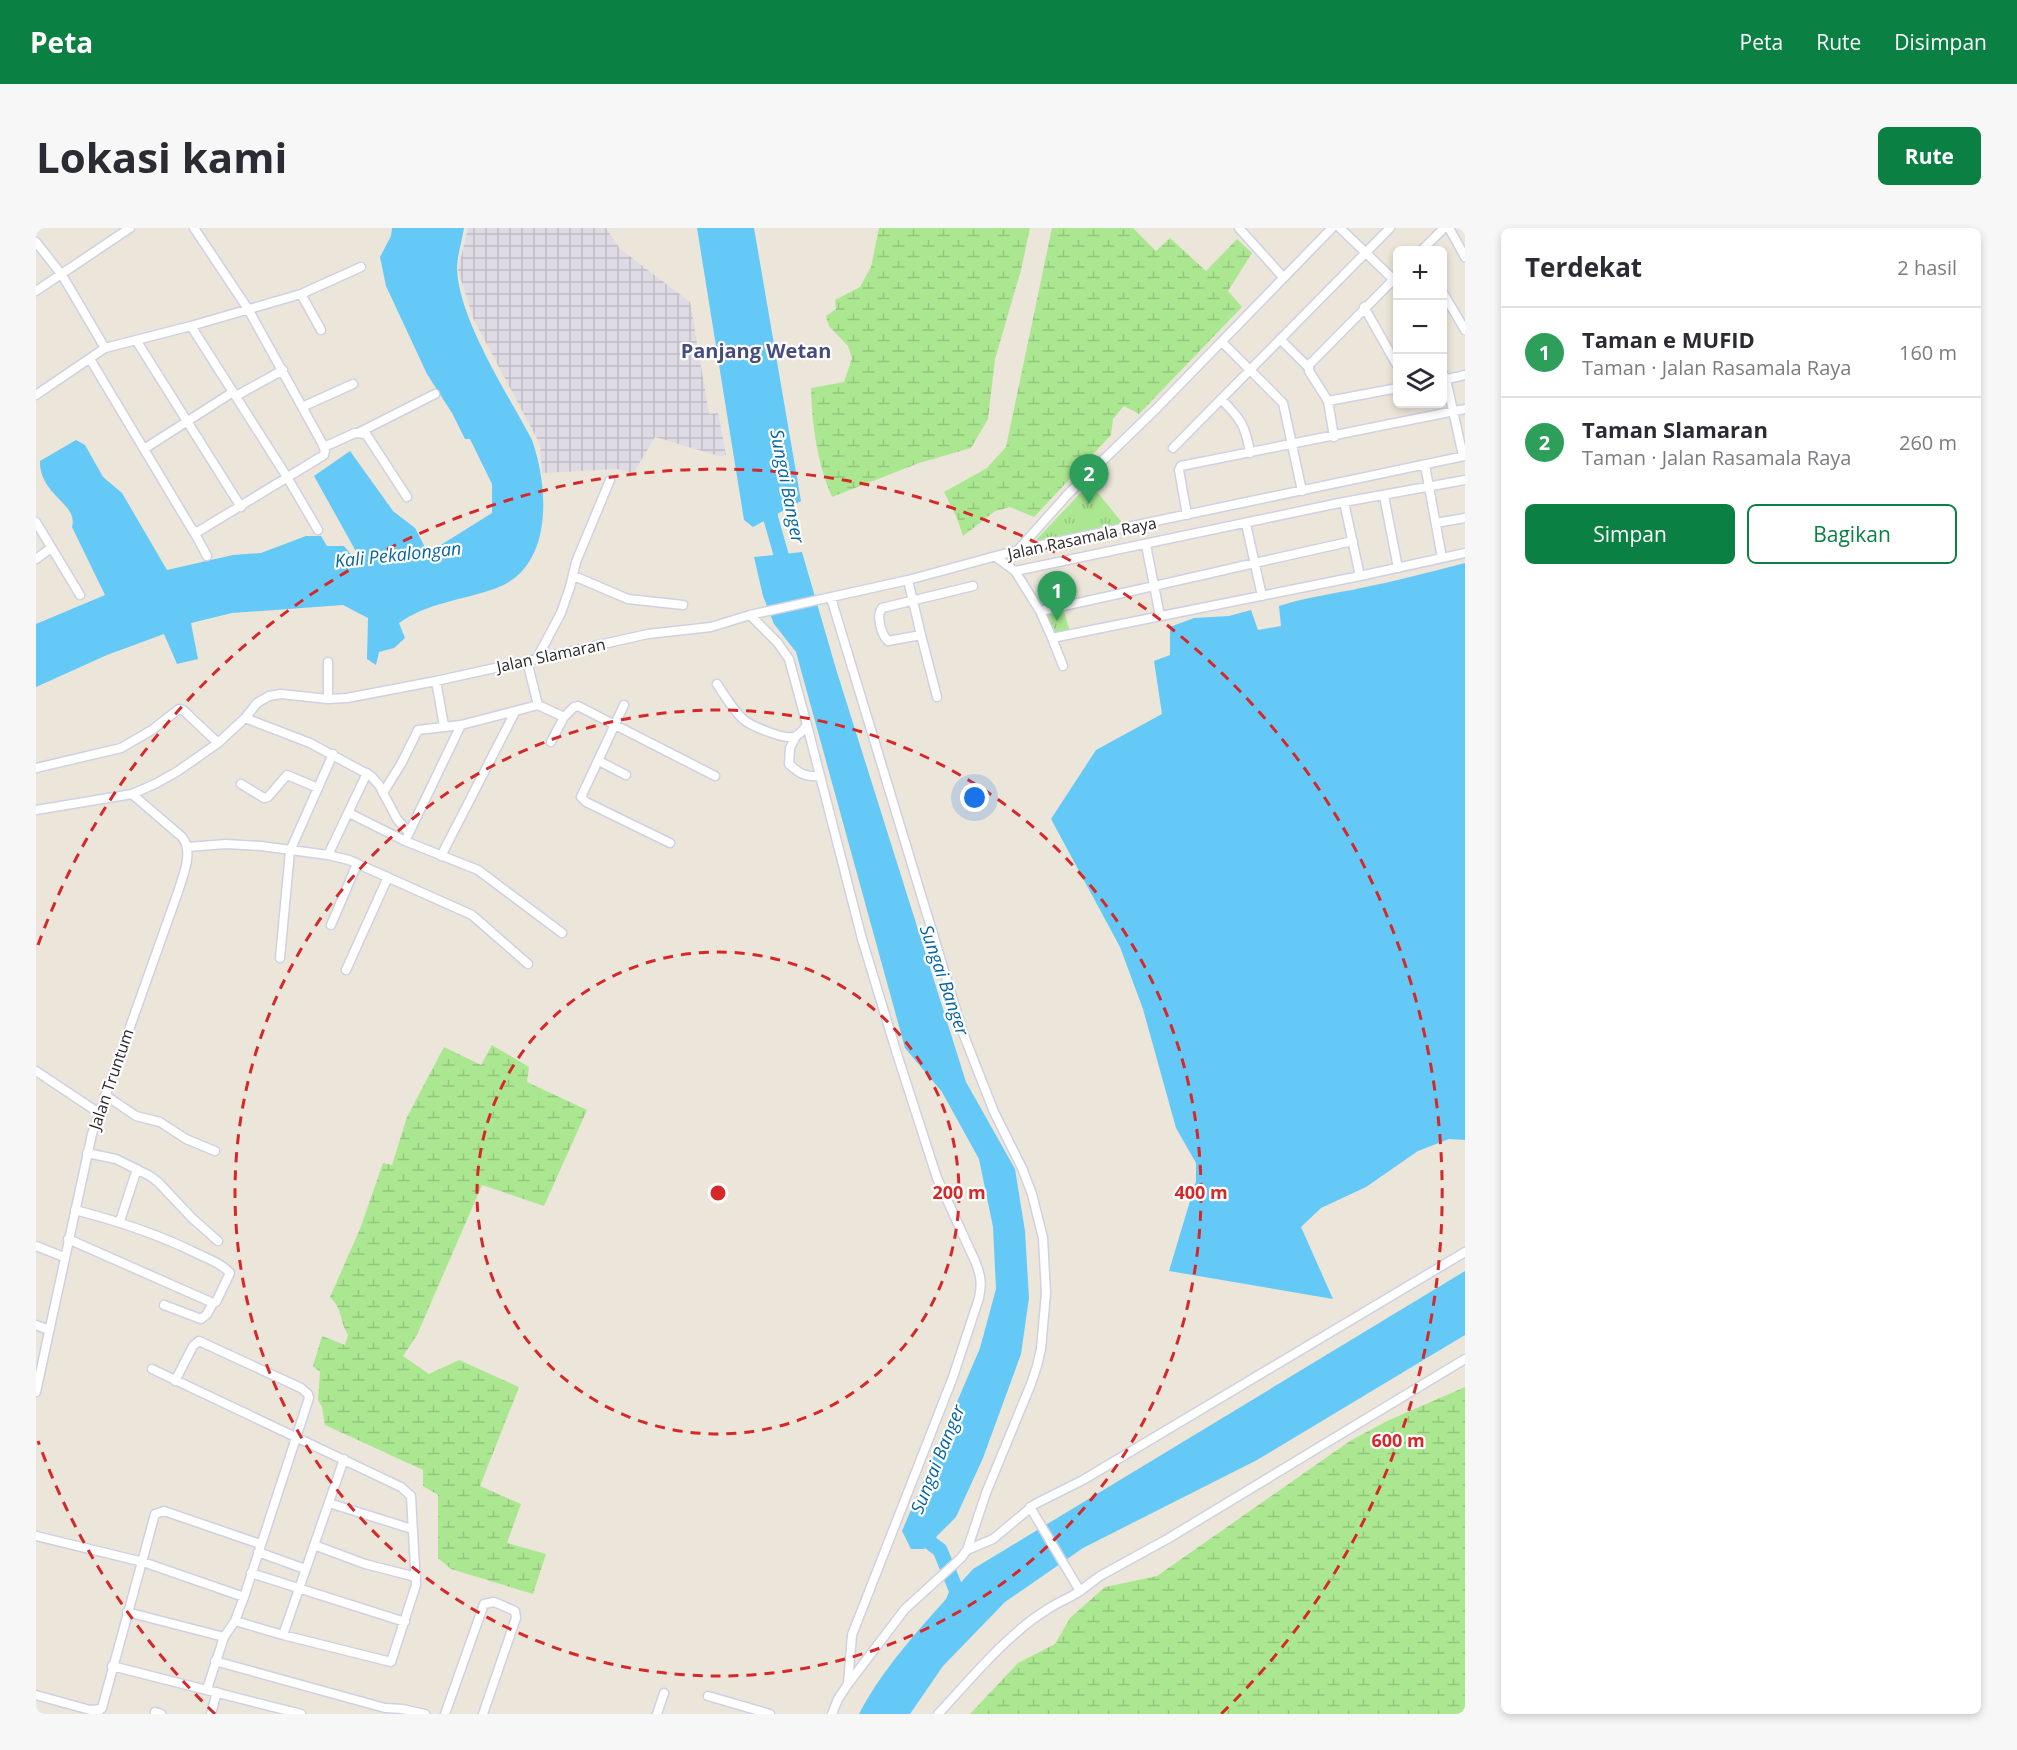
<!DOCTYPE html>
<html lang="id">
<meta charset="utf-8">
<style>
:root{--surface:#fff;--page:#f7f7f7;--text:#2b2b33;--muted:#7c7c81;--line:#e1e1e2;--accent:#0b8043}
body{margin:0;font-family:"Open Sans",sans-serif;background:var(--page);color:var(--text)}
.controls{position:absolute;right:18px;top:18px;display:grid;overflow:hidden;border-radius:9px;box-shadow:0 3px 9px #0003}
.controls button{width:54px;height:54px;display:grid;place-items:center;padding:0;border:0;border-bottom:2px solid var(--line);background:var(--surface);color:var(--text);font:30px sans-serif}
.you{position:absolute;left:939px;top:570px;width:21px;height:21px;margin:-15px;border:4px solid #fff;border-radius:50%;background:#1a73e8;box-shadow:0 0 0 9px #1a73e833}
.badge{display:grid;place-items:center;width:39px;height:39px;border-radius:50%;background:var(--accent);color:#fff;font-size:20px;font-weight:700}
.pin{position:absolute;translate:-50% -50px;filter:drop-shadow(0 2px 3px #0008)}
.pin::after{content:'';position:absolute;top:32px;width:21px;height:18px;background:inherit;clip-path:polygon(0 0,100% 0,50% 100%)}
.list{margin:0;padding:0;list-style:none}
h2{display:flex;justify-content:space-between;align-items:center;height:78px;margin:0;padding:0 24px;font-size:26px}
h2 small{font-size:20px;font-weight:400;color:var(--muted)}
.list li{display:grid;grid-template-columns:39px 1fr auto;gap:18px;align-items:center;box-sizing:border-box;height:90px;padding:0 24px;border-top:2px solid var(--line)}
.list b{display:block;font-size:22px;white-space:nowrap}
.list p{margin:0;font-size:20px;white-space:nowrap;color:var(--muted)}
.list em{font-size:20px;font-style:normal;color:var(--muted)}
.actions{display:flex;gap:12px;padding:18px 24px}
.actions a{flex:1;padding:14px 0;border:2px solid var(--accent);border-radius:9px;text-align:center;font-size:21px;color:var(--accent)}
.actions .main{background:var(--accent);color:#fff}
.icon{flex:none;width:33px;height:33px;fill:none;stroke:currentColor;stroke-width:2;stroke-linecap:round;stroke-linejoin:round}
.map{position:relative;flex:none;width:1429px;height:1486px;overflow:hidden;border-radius:9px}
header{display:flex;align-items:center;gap:36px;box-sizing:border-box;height:84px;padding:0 30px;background:var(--accent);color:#fff}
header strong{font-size:28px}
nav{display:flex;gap:33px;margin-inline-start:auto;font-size:21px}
.intro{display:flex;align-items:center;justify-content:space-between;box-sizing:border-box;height:144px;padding:0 36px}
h1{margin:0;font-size:42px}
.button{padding:15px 27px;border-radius:9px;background:var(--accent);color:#fff;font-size:21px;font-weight:700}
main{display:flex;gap:36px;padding:0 36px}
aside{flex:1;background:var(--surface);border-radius:9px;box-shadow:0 3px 9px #0003}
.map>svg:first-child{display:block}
</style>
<header>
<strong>Peta</strong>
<nav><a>Peta</a><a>Rute</a><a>Disimpan</a></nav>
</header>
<div class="intro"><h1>Lokasi kami</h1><a class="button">Rute</a></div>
<main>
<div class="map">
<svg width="1429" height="1486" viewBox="0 0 1429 1486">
<defs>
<pattern id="industrial-grid" width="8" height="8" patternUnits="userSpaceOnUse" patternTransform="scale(1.5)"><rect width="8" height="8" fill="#dedbe4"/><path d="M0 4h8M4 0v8" fill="none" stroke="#bebcc4"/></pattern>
<pattern id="grass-tufts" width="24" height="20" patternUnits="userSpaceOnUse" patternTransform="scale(1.5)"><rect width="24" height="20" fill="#abe791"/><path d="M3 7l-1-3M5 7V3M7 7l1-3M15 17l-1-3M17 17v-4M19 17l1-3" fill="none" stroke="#93c67d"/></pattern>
<pattern id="wetland-marsh" width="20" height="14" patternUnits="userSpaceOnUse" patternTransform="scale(1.5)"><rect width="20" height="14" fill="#abe791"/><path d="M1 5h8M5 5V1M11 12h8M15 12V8" fill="none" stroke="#93c67d"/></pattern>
</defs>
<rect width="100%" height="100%" fill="#ece5d9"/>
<path fill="url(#industrial-grid)" d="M432,0H570L584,21L654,74L673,186L682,185L690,227L683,228L619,209L597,246L583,241L506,245L504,216L438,92L422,42Z"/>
<path fill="url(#grass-tufts)" d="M1054,255L1088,297L996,317L1000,312Z
M1027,380L1034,404L1023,407L1014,401L1007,384Z"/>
<path fill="url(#wetland-marsh)" d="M843,0H994L985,42L959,131L952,191L935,220L883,235L796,269C781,235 776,197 775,160L808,154L816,130L812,118L793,98L790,88L800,81L799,72L824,59L835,39Z
M1016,0H1097L1120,23L1134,10L1170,43L1201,11L1216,25L1192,63L1206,79L1103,186L1088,178L1077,191L1075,207L998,289L974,279L959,283L927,308L921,290L908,264L951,240L970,219Z
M456,817L493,839L491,854L551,882L508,978L446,957L381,1107L367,1128L393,1146L423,1132L483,1159L444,1258L485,1276L471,1315L510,1326L497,1366L415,1341L402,1330V1267L387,1258V1242L289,1197L286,1179L282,1172L284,1144L277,1138L286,1108L309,1117L312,1107C303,1091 307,1082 294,1069L324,1001L347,935L356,937L371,889L408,819L445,837Z
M1429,1159V1486H934L982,1435L1019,1416L1034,1390L1069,1359L1121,1348L1314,1213L1351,1193Z"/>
<path fill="#64c9f7" d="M356,0H428C426,13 421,28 421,41C423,92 472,166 496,212C513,260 518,341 458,361C426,372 391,375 363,395L369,410L358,420L343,424L340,437L331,431L332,390L307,377L196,385L155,395L162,431L141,436L128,406L71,427L0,459V396L69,367L36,299C43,276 3,267 4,233L40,212L49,217L67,249L86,265L131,342L197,327L225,325L270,308H285L291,318H308L317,329L322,327L278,248L314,223L357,283L379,300L392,325L456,285V256L434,211H429L416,185L391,146L350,58L344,29L355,8Z
M661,0H718L765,273L717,299L708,292Z
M766,324L800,441L930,854L979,941L989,1003L993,1070L985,1126L947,1230L920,1289L888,1321H875L866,1303L944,1120L960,1061L957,999L943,931L906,864L869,820L760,424L738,396L727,368L718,329Z
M1429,335V912L1413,911L1382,923L1330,959L1285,980L1265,999L1297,1071L1133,1043L1160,953V935L1140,900L1107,781L1084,719L1015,591L1060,522L1126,486L1118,433L1134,427V399L1158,390L1193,388L1215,382L1222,402L1245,398L1243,378C1270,369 1297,366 1325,360C1360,353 1394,344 1429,335Z
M1429,1043V1107L1221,1232L1047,1320L969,1374L907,1438L874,1486H823C850,1434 898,1385 937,1341Z"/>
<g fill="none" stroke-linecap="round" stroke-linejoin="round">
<path stroke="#64c9f7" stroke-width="15" d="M732,271L735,291L750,344
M895,1297L892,1313L904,1322L921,1364L915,1379"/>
<g stroke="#ced1e3" stroke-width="11">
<path id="minor" d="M1203,0L1247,49
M1304,0L1357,51L1362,59
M1413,0L1429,29
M0,14L26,47L69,120
M1386,22L1408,0
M0,63L94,0
M1406,63L1429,102
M265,66L285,102
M1328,79L1362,139
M155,98L251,249L282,302
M1244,111L1272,139
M100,112L205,279
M1186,114L1247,175L1266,263
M54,131L157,303H163L288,227L289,223L286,215L212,81L158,0
M1406,144L1410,151L1427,228
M1407,152L1429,147
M0,167L69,120L155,98L265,66L325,39
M200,168L247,142
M1185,171C1204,190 1210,198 1214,225
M1292,173L1362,160
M266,179L317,156
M322,205L399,166
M1298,209L1292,173L1273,143V137L1362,47
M288,219L319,205L330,206L371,269
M1137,220L1354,0
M108,221L197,164
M1389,237L1406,330
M1348,268L1362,340
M1308,274L1324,348
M1151,287L1143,242L1145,238L1429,181
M0,294L44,367
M1400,295L1429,290
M1210,296L1226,368
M157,302L171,328
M1110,317L1124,388
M982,322L1033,265L1120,181L1296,0
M960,329L979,343L1308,274L1429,252
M0,331L15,320
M979,343L1004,383L1016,410L1324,348L1429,325
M538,348L592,371L647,377
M872,352L885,407L852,413C845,406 840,388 846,380L937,358
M795,370L927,805L958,884L986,940L996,966L1007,1010L1010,1065L1005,1121L1001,1138L995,1156L950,1265L931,1322L925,1330L869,1381L812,1456L802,1471L796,1486
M1004,383C1109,361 1212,336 1317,313
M885,407L901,469
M1016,410L1027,438
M501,430L525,385L534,359L540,334L574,252
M400,453L408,498
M681,456C689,468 697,482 707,491C714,498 747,511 757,509C763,508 767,502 771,497L753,431L741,414L714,387
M292,471V434
M502,477L528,489L538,479L542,478L679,548
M588,477L545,569L550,574L634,615
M209,490L274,515L335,548L343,557L361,591L373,605
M771,497L826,711L861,826L901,950L939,1033C945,1047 946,1056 943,1070L917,1149L816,1407L812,1456
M760,508L754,520L753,536C764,546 769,549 784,548
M515,514L528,489
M563,533L590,547
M0,540L85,520L116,502L143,481L147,482L182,515
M205,556L228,570L232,569L251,547L282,560
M347,565L365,536L382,502L425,497L502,477L491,433
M0,582L96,566L119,556L142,543L182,515L209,490L221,475L233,468L245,466L292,471L311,470L400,453L612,406L675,399L714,387L872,352L982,322L1429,228
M313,585L369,613L442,642L526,705
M372,607L425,497
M152,619L190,616L225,618L292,627L313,632L436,687L492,736
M292,627L331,545
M405,628L479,484
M295,697L321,636
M244,730L254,623L297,526
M310,742L352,649
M0,843L63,885
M69,867L100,888L124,894L150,911L179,923
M51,925L80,931L114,948L122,954L156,990L182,1013
M84,993L101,941
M32,1011L177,1075L180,1074L194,1045C186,1036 173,1031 162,1026C122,1006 82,993 39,982
M0,1018L28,1029
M128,1077L165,1091L171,1086L177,1075
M0,1097L13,1102
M116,1141L365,1259L375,1268L380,1357L355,1434L247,1407L199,1393
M139,1153L157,1118L163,1113L265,1160L272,1166L273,1170L208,1369L199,1393L188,1409L171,1461
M0,1164L56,906L142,664C147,647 158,624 146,609L96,566
M293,1275L376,1301
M994,1279L1044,1363L1064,1348L1133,1310L1429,1131
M0,1308L107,1334L208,1369
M278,1317L329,1336L380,1349
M931,1322L957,1311L999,1276L1047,1252L1429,1024
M222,1324L269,1341
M215,1345L369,1394
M91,1384L188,1409
M247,1407L308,1231
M179,1433L349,1480L366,1481L389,1486
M76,1438L265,1486
M0,1467L54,1482L65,1481
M672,1468L734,1486
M119,1484L125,1486
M60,1486L66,1480L119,1286L128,1283L224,1316
M175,1486L181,1464
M409,1486L448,1376L458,1374L479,1383L480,1390L447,1486
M621,1486L628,1465
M902,1486C934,1452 972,1405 1012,1381C1022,1374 1034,1370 1044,1363"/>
</g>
<use href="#minor" stroke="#fff" stroke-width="8"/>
</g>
<g fill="none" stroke="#d62828" stroke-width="3" stroke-dasharray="10 8">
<circle cx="682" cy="965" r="241"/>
<circle cx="682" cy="965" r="483"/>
<path d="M179 1486A724 724 0 0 1 2 1213M2 717A724 724 0 1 1 1185 1486"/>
</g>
<g text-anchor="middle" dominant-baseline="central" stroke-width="4.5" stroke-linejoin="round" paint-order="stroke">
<g font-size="16" fill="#292929" stroke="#fff">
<text transform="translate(1046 310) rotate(-12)">Jalan Rasamala Raya</text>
<text transform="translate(515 427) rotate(-12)">Jalan Slamaran</text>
<text transform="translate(75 851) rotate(-71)">Jalan Truntum</text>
</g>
<g font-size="18" font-style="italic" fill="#0464a2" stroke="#fff">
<text transform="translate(752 258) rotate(79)">Sungai Banger</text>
<text transform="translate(362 326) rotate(-6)">Kali Pekalongan</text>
<text transform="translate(909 752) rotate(71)">Sungai Banger</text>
<text transform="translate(901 1231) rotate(-68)">Sungai Banger</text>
</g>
<g font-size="20" font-weight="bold" fill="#464d7c" stroke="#fff">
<text x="720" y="122">Panjang Wetan</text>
</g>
</g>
<circle cx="682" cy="965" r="9" fill="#d62828" stroke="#fff" stroke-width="3"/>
<g font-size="18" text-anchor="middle" font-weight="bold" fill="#d62828" stroke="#fff" stroke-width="4.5" stroke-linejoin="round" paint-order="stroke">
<text x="923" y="971">200 m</text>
<text x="1165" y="971">400 m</text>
<text x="1362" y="1219">600 m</text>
</g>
</svg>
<div class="controls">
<button>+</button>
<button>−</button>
<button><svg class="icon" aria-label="layers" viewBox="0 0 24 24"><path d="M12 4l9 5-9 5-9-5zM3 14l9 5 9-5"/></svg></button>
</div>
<div class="you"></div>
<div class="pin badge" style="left:1021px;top:393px;background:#2e9e5b">1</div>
<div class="pin badge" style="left:1053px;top:276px;background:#2e9e5b">2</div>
</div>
<aside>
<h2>Terdekat<small>2 hasil</small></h2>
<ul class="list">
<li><span class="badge" style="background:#2e9e5b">1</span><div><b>Taman e MUFID</b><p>Taman · Jalan Rasamala Raya</p></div><em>160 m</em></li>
<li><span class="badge" style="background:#2e9e5b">2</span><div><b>Taman Slamaran</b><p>Taman · Jalan Rasamala Raya</p></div><em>260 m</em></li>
</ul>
<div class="actions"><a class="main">Simpan</a><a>Bagikan</a></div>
</aside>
</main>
